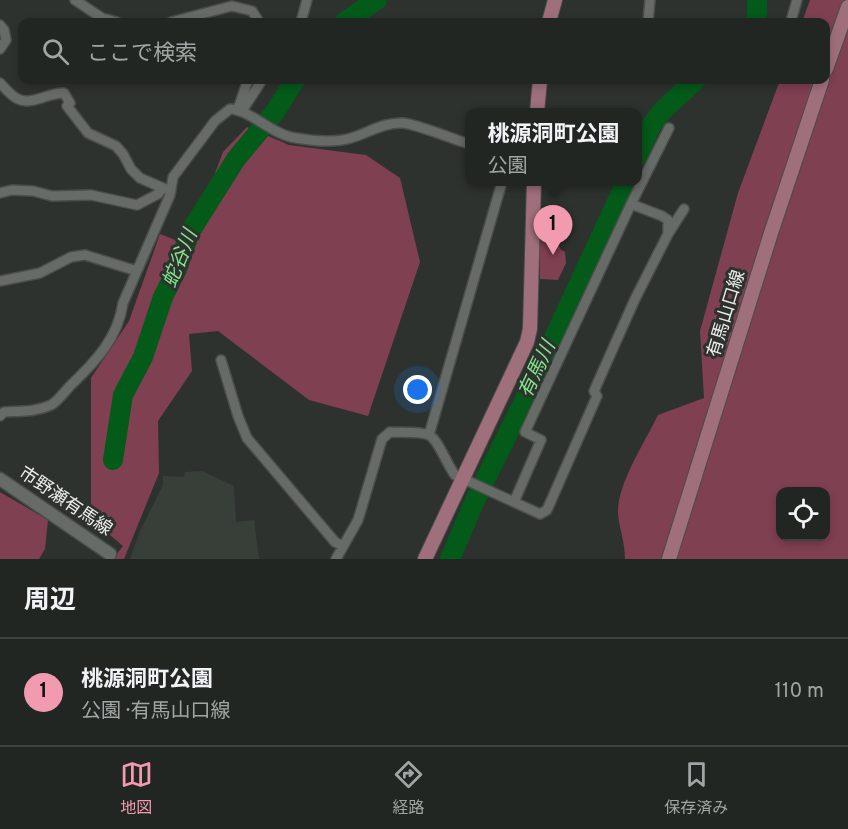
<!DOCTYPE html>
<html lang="ja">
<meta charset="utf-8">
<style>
:root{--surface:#222622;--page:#2a2e2a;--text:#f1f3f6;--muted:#a2a5a5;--line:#3f4340;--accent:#f29aaf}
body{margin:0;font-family:Overpass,"Noto Sans JP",sans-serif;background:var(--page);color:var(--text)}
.controls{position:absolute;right:18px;bottom:18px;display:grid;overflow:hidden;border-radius:12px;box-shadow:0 3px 9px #0003}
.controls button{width:54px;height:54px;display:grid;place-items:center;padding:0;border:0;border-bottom:2px solid var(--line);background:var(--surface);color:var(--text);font:30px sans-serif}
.you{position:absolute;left:418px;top:390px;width:21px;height:21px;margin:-15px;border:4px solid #fff;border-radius:50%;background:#1a73e8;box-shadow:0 0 0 9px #1a73e833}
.badge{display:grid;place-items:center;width:39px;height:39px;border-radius:50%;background:var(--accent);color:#111;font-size:20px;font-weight:700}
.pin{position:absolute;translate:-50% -50px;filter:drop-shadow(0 2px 3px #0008)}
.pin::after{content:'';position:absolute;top:32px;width:21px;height:18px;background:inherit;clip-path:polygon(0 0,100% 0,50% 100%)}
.popup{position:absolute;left:465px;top:108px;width:177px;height:78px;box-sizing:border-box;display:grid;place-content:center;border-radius:12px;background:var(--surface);filter:drop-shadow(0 2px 4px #0005);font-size:20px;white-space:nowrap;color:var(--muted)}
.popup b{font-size:22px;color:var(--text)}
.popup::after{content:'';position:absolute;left:50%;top:100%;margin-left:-12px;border:12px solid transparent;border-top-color:var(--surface)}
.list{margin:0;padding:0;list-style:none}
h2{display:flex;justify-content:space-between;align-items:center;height:78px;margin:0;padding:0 24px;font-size:26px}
h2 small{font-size:20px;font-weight:400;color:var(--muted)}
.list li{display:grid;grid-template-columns:39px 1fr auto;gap:18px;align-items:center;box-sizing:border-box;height:108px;padding:0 24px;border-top:2px solid var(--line)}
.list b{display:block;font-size:22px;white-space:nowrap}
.list p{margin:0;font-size:20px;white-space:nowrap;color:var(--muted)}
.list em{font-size:20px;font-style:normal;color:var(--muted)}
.icon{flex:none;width:33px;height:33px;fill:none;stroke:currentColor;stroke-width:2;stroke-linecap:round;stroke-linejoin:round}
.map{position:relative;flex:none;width:848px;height:559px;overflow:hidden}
.search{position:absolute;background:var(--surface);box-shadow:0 3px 9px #0003;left:18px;right:18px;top:18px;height:66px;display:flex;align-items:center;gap:15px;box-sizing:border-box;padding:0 21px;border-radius:12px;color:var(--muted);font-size:22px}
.sheet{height:186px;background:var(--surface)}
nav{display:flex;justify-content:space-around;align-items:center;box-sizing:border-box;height:84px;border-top:2px solid var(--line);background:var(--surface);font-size:16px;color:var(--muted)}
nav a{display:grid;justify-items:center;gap:3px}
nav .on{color:var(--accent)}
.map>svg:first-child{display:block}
</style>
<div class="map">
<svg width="848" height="559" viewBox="0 0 848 559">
<rect width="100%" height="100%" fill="#2e322e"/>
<path fill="#373f38" d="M202,471L234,486L236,522L254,520L259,559H130L140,531L163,485V476L184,477L185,472Z"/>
<path fill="#7f4051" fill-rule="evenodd" d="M810,0H848V559H625C625,541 619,529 618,513C617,484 645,442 658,415L704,398L700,331L738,193L780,80H826V22H802ZM780,491H826V536H780Z
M247,127L289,145L366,155L400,178L420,262L368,416L309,400L218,331L189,334L192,371L158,421L159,473L124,559H113L123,546L91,519V378L129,321L160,234L188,245L223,152Z
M540,228L556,229V239L561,250L565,252L566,263L558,280L540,279Z
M0,492L48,520L45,549L39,559H0Z"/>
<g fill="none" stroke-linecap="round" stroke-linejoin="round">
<path stroke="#035a19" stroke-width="20" d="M344,22L377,0
M757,22V0
M637,157L651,126L662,111L696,80
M113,460L123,395L143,357L163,297L177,269L190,232L236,159L275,112L295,80
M450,559L476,498L534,381L626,182"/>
<g stroke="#4a4d4a" stroke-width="12">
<path id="minor" d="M75,0L102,18L117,22
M791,21L797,0
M171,22L232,6L252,11L259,22
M301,22L307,0
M648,22L650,0
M0,25L4,30L6,40L0,49
M0,83C5,88 11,96 18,99C31,106 50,92 64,93L70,103L67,106L88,133L116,146L123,154L131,169L140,178L163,188
M238,109L248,80
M242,111L262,80
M0,193L12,190L33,191L52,196L91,195L137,205L158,194L163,188L167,189
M631,204L662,216L668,220V234
M0,281L40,273L71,257L85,255L137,271
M221,360L238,416L247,438L335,542L343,546
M0,416L4,412C20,411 36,412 51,405C58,401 65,391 71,385C96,361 118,338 123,303L170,195L173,177L215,121L230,109C251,110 272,135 296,138C313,141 334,143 351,138C368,133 384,122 403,123C420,125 452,139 469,144
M429,435L502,182
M514,502L541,440L525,432L631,204L669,128
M336,559L358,520L382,439L390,432C402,433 418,431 429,435C438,439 448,467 455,475L540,514L547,510L597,396L594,391L635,299L668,234L684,209"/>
</g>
<g stroke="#4a4d4a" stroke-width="15">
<path id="secondary" d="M0,479L110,554"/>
</g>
<g stroke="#4a4d4a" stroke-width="16">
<path id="primary" d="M549,22L555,0
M826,69L848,7
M537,112L540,80
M425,559L527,342L530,329L534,182
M669,559L771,233L822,80"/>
</g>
<use href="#minor" stroke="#676b68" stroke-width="9"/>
<use href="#secondary" stroke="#676b68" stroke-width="12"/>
<use href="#primary" stroke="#9f707b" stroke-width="14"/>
</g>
<g text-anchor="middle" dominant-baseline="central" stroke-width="6" stroke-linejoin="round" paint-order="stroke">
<g font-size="18" fill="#ebedeb" stroke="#2e322e">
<text transform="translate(727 314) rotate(-73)">有馬山口線</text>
<text transform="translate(65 502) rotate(34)">市野瀬有馬線</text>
</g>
<g font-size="20" font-style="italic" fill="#82e38a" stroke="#2e322e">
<text transform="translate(181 259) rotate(-68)">蛇谷川</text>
<text transform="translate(538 370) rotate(-65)">有馬川</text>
</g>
</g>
</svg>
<div class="controls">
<button><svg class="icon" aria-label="locate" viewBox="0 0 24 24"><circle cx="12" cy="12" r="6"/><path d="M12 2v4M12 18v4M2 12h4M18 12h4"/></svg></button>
</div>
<div class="you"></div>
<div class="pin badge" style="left:553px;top:255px">1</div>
<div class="popup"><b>桃源洞町公園</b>公園</div>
<div class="search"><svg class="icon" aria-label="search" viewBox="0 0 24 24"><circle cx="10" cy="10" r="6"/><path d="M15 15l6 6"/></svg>ここで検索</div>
</div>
<section class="sheet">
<h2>周辺<small></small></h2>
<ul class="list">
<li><span class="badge">1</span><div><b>桃源洞町公園</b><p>公園 · 有馬山口線</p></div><em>110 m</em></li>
</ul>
</section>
<nav>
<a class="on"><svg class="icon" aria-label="map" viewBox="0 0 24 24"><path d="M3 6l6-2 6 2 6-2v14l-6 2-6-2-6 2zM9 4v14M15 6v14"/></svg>地図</a>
<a><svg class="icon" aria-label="directions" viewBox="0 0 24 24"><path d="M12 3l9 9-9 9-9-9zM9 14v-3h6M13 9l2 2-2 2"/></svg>経路</a>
<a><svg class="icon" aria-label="saved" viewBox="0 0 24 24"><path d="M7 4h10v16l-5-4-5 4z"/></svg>保存済み</a>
</nav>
